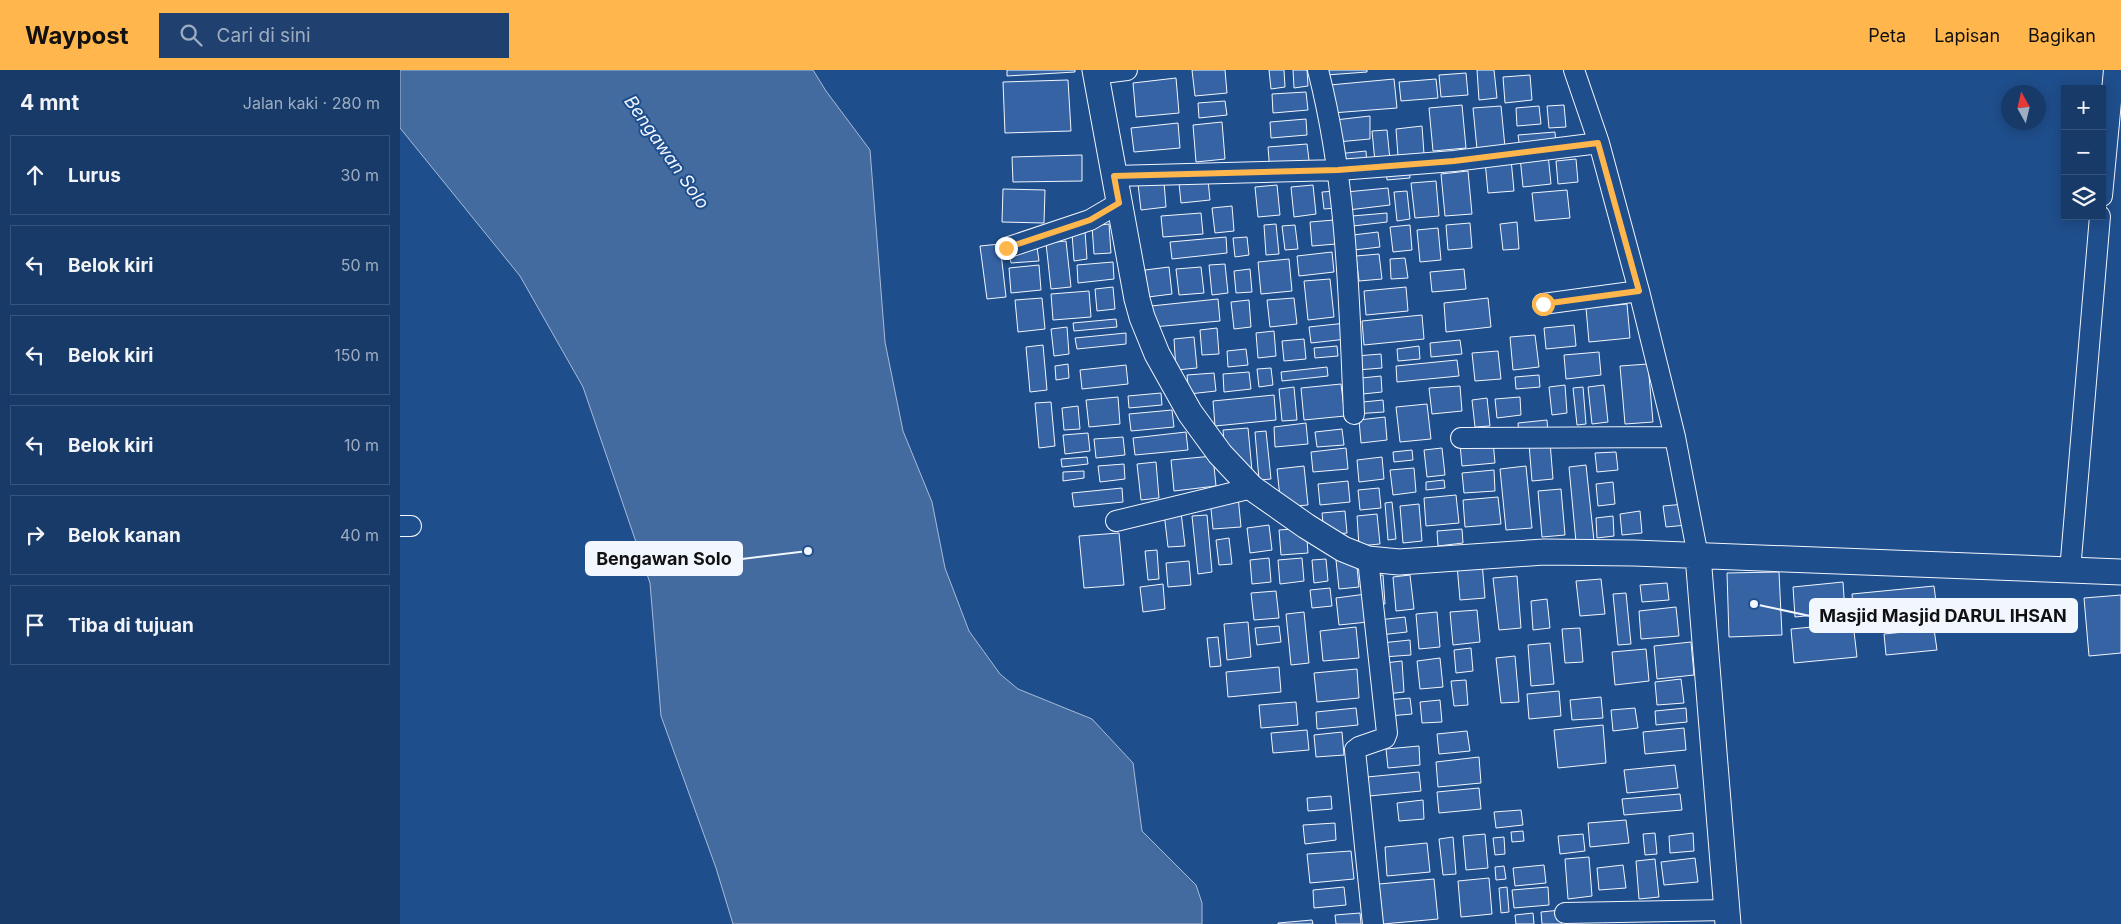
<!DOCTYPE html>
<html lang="id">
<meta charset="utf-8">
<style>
:root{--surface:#173a69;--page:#20416f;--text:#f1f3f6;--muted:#9eadc0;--line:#36547d;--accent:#ffb74d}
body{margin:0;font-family:Inter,sans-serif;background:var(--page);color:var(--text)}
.controls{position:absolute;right:15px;top:15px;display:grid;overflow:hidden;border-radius:0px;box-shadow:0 2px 12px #0003}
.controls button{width:45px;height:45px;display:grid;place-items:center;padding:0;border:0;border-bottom:1px solid var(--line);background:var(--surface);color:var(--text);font:25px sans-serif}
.compass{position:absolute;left:1601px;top:15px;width:45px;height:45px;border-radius:50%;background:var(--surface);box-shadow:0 2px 12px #0003;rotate:352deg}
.stop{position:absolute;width:15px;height:15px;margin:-11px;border:4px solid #ffb74d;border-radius:50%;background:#fff}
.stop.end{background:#ffb74d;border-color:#fff;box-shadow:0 1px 5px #0008}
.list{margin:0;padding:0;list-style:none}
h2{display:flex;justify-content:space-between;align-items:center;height:65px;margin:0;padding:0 20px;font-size:21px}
h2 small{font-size:16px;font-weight:400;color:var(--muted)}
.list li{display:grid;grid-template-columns:32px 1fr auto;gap:15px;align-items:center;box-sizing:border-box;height:80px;margin:0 10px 10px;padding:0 10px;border:1px solid var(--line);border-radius:0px}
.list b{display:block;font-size:19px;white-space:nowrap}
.list em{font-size:16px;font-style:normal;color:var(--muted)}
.icon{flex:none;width:28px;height:28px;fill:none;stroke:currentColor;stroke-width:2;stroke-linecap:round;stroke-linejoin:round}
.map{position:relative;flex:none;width:1721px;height:854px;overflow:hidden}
header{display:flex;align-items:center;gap:30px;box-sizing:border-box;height:70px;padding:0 25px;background:var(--accent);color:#111}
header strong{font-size:24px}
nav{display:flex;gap:28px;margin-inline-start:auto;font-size:18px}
.search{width:350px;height:45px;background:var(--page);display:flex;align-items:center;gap:12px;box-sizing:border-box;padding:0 18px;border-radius:0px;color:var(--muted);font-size:19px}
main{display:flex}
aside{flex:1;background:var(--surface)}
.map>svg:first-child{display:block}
</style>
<header>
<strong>Waypost</strong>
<div class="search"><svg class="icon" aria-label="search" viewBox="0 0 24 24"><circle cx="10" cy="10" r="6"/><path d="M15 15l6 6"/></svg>Cari di sini</div>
<nav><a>Peta</a><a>Lapisan</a><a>Bagikan</a></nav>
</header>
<main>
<aside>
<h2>4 mnt<small>Jalan kaki · 280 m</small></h2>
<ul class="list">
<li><svg class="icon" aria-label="ahead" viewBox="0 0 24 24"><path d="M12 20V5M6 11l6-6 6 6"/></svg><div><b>Lurus</b></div><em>30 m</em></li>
<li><svg class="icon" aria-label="left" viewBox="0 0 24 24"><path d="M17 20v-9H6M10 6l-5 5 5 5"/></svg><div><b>Belok kiri</b></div><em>50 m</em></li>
<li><svg class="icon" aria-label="left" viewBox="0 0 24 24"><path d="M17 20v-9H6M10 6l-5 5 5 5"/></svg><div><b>Belok kiri</b></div><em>150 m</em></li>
<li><svg class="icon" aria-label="left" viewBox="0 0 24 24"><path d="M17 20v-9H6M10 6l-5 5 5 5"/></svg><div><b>Belok kiri</b></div><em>10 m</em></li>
<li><svg class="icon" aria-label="right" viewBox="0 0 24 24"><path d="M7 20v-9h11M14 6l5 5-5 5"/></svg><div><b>Belok kanan</b></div><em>40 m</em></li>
<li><svg class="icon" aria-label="arrive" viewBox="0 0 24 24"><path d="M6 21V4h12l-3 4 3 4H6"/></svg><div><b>Tiba di tujuan</b></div></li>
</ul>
</aside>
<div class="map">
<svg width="1721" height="854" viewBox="0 0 1721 854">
<rect width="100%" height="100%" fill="#1f4e8c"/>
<path fill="#446ba0" stroke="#a8bbd7" d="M0,0H413L426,21L470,80L485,272L503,361L532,432L545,498L569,561L600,604L618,619L692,649L733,693L742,761L796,815L802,833V854H333L316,798L261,646L250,513L183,317L120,206L0,58Z"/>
<path fill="#3563a3" stroke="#f2f6ff" d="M607,0H675V2L607,6Z
M792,0H825L827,23L795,26Z
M869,0H884L885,17L871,19Z
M893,0H907L908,16L894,18Z
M913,0H967V2L913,6Z
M1077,0H1094L1097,28L1079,30Z
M1066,3L1068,25L1041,27L1039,5Z
M1130,5L1132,30L1105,33L1103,7Z
M776,8L779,43L736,47L733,13Z
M994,9L997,38L932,43L930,15Z
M1036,9L1038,28L1001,31L999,12Z
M668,10L671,61L605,63L603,12Z
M906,22L908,40L873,43L872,24Z
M825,31L827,45L799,48L798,33Z
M1062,35L1066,78L1033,81L1029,38Z
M1164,35L1166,57L1149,58L1147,36Z
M1101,36L1105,77L1077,79L1073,38Z
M1139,36L1141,54L1117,56L1116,38Z
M970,46V69L937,72L935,50Z
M906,49L907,65L871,68L870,52Z
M822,52L825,89L796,92L793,55Z
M778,53L780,78L734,82L731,58Z
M1022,56L1024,84L998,86L996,59Z
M987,60L990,90L975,92L972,61Z
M1155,62L1156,76L1120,79L1118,65Z
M907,74L910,98L870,102L868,77Z
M966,81L967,96L927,85Z
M1148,84L1151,114L1123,117L1120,87Z
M682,85V111L613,112L612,87Z
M1111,89L1114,121L1088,123L1085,91Z
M1176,89L1178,112L1158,114L1156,91Z
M1009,98L1010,108L987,110L986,100Z
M1068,101L1072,144L1045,146L1041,104Z
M808,110L810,130L781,133L779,113Z
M1036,111L1039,146L1015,148L1011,113Z
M764,112L766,137L741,140L738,114Z
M877,115L880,145L858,147L855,117Z
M913,115L916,144L894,147L891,117Z
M988,118L990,135L948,140L946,122Z
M603,119L645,120L644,153L602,152Z
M1167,120L1170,148L1135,151L1132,123Z
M935,121L936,138L924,139L922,122Z
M1007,121L1010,149L997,151L994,122Z
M832,136L834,161L815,163L812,138Z
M801,143L803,164L763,167L761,146Z
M987,143V152L953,156L952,146Z
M934,150L936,174L912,176L910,152Z
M1117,152L1119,179L1103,180L1100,154Z
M1070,153L1072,178L1048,180L1046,155Z
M709,154L711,183L694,184L692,156Z
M876,154L879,184L866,185L864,155Z
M895,155L898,179L885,180L882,156Z
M1010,155L1012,180L993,182L990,157Z
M1038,158L1041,190L1020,192L1017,160Z
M685,161L687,189L674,191L672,163Z
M978,162L980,177L954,180L953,165Z
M826,167L827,183L772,189L770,172Z
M847,167L849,185L835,187L833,168Z
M666,171L671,217L651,219L646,173Z
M600,174L606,227L587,229L580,176Z
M637,177L639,191L611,193L609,180Z
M932,182L934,202L899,206L897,186Z
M979,184L982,209L959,211L956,186Z
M1005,188L1008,208L991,209L990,189Z
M889,189L892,221L861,224L858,192Z
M713,192L714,209L678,213L677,195Z
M825,194L828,223L812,225L809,195Z
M639,195L641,220L611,223L609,198Z
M769,197L772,224L748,227L745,200Z
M801,197L804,223L779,225L776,199Z
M850,199L852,222L836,223L834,201Z
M1064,199L1066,219L1032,222L1030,202Z
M930,209L934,247L908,250L904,211Z
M713,217L715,239L697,241L695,219Z
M1006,217L1008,241L966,245L964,221Z
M689,221L691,247L653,250L651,224Z
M642,228L645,259L618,262L615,230Z
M894,228L897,254L870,257L867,230Z
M1088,228L1091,257L1046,262L1044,233Z
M818,229L820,251L753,257L751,236Z
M849,230L851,257L834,259L831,232Z
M1227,234L1230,268L1189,272L1186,238Z
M1022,245L1024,269L964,275L962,251Z
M716,249L717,257L674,261L673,253Z
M946,253L947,269L911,273L909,257Z
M1174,255L1176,276L1146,279L1144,258Z
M667,257L669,284L654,286L651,259Z
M817,258L819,284L802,285L800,260Z
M874,261L876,286L858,288L856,263Z
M726,263V274L677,279L675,268Z
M1135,265L1139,297L1113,300L1110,267Z
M794,267L797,298L776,300L774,269Z
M904,269L906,289L884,291L882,271Z
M1060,270L1062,284L1031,287L1030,273Z
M643,275L647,320L630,322L626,277Z
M937,276L938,286L915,288L914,278Z
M1019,276L1020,289L998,291L997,279Z
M846,279L848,295L828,297L827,281Z
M1098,281L1101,309L1075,311L1072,283Z
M1199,282L1201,305L1166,309L1164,285Z
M981,284L982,298L957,300L956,286Z
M1057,290L1059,306L997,312L996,296Z
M668,294L669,308L656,310L655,296Z
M1248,294L1253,352L1225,354L1220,296Z
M726,295L728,314L682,319L680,300Z
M927,297L928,306L882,311L881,302Z
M871,298L873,315L859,317L857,299Z
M849,302L851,319L824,322L823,304Z
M814,303L816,321L789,324L787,305Z
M1139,305L1140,317L1116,319L1115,307Z
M981,306L982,322L953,325L952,309Z
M941,314L945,346L904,350L901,318Z
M1165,315L1167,343L1152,345L1149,317Z
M1204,315L1208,352L1192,354L1188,317Z
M1060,316L1062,341L1032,344L1029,318Z
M894,317L897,350L882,351L879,319Z
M1183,317L1186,354L1177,355L1173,318Z
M761,323L762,335L729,338L728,326Z
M874,325L876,350L815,356L813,331Z
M718,327L720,354L689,357L686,330Z
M1120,327L1121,345L1097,348L1095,329Z
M1087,328L1090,356L1075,357L1072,330Z
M983,330L984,342L954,344L953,333Z
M651,332L655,376L639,378L635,333Z
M1027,334L1031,369L1000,372L996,337Z
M678,336L680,359L664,360L662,338Z
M772,340L774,357L731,361L729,344Z
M985,347L987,370L961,373L959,350Z
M1147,350L1148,363L1119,366L1118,353Z
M906,353L908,374L875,377L874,357Z
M848,358L852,401L827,403L823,360Z
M942,359L944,375L917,377L915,362Z
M866,361L871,409L859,410L855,362Z
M786,362L788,380L735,385L733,368Z
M688,363L690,381L665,384L663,365Z
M723,367L725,385L696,388L694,369Z
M1093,371L1095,393L1062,396L1060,374Z
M1150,372L1153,409L1132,411L1129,374Z
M946,378L948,399L913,402L911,382Z
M1042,378L1045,405L1027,407L1024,380Z
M1012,380L1013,390L994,392L993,382Z
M1216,382L1218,400L1197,402L1195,383Z
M813,386L816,416L774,421L771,390Z
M687,387L688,394L662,397L661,389Z
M982,387L984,409L959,412L957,390Z
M756,392L759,428L741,430L737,394Z
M724,394L725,409L700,412L698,396Z
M1186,395L1194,471L1176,472L1169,397Z
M904,396L908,435L881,437L877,399Z
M1126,396L1132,458L1106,460L1100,399Z
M1014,398L1016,422L993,425L990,400Z
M1094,400L1095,421L1064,423L1062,403Z
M684,401V408L663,411V402Z
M1044,410L1045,418L1026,420V412Z
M948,411L950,432L920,435L918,414Z
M1213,412L1215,434L1198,436L1196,414Z
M722,418L723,432L674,437L672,423Z
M979,418L981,438L960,440L958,420Z
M1161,419L1165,465L1142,467L1138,421Z
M1056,425L1059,453L1026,456L1024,428Z
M838,426L841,457L813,459L810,429Z
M1098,427L1101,454L1065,457L1063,430Z
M992,432L996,469L988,470L985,433Z
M1019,434L1022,471L1003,473L1000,436Z
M1285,434L1287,455L1266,457L1263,436Z
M945,441L947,463L924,465L922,443Z
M1240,441L1242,463L1222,465L1220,444Z
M781,442L785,476L768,477L764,443Z
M977,444L980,474L959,476L957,446Z
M807,445L812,502L798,504L792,446Z
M1213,446L1214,466L1197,468L1196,448Z
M869,455L872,480L850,483L847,458Z
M906,458L908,483L881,485L879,460Z
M1062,459L1063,473L1038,476L1037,461Z
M719,463L724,515L684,518L679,466Z
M829,468L832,494L819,495L816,470Z
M757,480L759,509L748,510L745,481Z
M869,488L871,512L852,514L850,490Z
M902,488L904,511L880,514L878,490Z
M956,488L959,517L939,519L936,490Z
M926,489L928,511L914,513L912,490Z
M789,491L791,515L768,517L766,493Z
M1082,492L1085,528L1060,530L1057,495Z
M1379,502L1382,565L1329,567L1327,503Z
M983,505L985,534L975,536L972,506Z
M1010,505L1014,539L996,541L993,507Z
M1117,506L1121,558L1099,560L1093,508Z
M1201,509L1205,544L1180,546L1176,511Z
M1443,512L1445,542L1395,547L1393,517Z
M1267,513L1269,530L1242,532L1240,515Z
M763,514L765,539L743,542L740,517Z
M1534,516L1537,540L1454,548L1452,524Z
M930,518L932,536L912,538L910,520Z
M876,521L879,548L854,550L851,523Z
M1226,523L1231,574L1218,575L1213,524Z
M966,524L968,552L939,555L936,528Z
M1721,525V583L1689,586L1684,528Z
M1147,529L1150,558L1133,560L1131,531Z
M1276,537L1279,566L1241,569L1239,541Z
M1077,540L1080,572L1053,575L1050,542Z
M904,542L909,593L891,595L886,544Z
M1037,542L1040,577L1019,579L1016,544Z
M1005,547L1007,562L980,565L978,550Z
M848,552L851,587L827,590L824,554Z
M1453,553L1457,587L1394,593L1391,559Z
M879,556L881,572L857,575L855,558Z
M956,557L959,588L923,591L920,561Z
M1180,558L1183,592L1165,593L1162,559Z
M1534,559L1537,580L1486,585L1484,564Z
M818,567L821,596L810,597L807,568Z
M1010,570L1011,585L983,587L981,573Z
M1291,572L1294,605L1257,609L1254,576Z
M1150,573L1154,614L1131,616L1128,575Z
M1071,578L1073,601L1056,603L1054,580Z
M1246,579L1249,611L1215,615L1212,582Z
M1115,586L1119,632L1101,633L1096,588Z
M1040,588L1043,617L1020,619L1017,591Z
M1002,591L1004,622L987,624L984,593Z
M879,597L881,622L828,627L826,602Z
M957,599L959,628L917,632L914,603Z
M1281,609L1284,633L1257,635L1255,612Z
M1066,610L1068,635L1054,636L1051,611Z
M1159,621L1161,646L1129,649L1127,624Z
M1201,627L1203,648L1172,650L1170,630Z
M1010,628L1012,644L989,646L987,630Z
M1040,630L1042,652L1022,653L1020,632Z
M896,632L898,655L861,658L859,635Z
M956,638L958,655L917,659L916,642Z
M1235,638L1238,658L1213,661L1211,640Z
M1286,638L1287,652L1256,655L1255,641Z
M1203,655L1206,693L1158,698L1154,660Z
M1284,658L1286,680L1245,684L1243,662Z
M907,660L909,680L873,683L871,663Z
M1067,661L1070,681L1039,684L1037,664Z
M942,662L944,685L916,687L914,665Z
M1019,676L1020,695L988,698L986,679Z
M1079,687L1081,713L1038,717L1036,692Z
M1275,695L1278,718L1227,723L1224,700Z
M1019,702L1021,721L969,726L967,707Z
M1079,718L1081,739L1039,743L1037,722Z
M1280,724L1282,740L1224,745L1222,729Z
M931,726L932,739L908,741L907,728Z
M1023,730L1024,749L999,751L997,733Z
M1121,740L1123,755L1096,758L1094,742Z
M1226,750L1229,773L1190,777L1188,753Z
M935,753L936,770L905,774L903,755Z
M1123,761L1124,771L1112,772L1111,762Z
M1255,763L1257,784L1245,785L1243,764Z
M1293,763L1294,781L1270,783L1269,766Z
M1085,764L1088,798L1066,800L1063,766Z
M1183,764L1185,781L1160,784L1158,766Z
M1053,767L1056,804L1043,805L1039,769Z
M1104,767L1105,784L1095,785L1093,768Z
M1027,773L1030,802L987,806L985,777Z
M951,781L954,809L910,813L907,784Z
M1189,787L1192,826L1168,829L1165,789Z
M1295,788L1298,812L1264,815L1261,792Z
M1255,789L1259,827L1239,829L1236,791Z
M1144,795L1146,813L1115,816L1113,798Z
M1223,795L1226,818L1199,820L1197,798Z
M1104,796L1106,809L1096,810L1095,797Z
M1089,808L1092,844L1061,847L1058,811Z
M1034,809L1038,849L983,854L979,814Z
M944,817L946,835L914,838L913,820Z
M1107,817L1109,842L1101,843L1099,818Z
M1148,817L1149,835L1114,838L1112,820Z
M1161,840L1162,854H1142L1141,842Z
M960,843L961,854H936L935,845Z
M1133,843L1134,854H1116L1115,845Z
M912,850L913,854H878V853Z"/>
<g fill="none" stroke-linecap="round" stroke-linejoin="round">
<g stroke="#f2f6ff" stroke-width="22">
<path id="minor" d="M918,0C947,113 949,228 954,344
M1174,0L1199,73L1239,221L1275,367L1298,486
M695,4L727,0
M714,106L939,100L1054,91L1199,73
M1702,126L1714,0
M606,178L690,150L719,133
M1143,234L1239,221
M1061,368L1275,367
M716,451L852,418
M0,456H11
M968,489L987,663L985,668L959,677L955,680L973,854
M1670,501L1700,146
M1165,843L1327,840"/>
</g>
<g stroke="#f2f6ff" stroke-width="27">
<path id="tertiary" d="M695,0L737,229L742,247L757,284L790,343L820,384L852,418L906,456L943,479L968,489L999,492L1144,482L1234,483L1721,502
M1298,486L1328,854"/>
</g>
<use href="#minor" stroke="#1f4e8c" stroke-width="20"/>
<use href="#tertiary" stroke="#1f4e8c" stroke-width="25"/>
</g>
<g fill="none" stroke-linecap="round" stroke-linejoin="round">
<path stroke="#ffb74d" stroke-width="6" d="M606,178L690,150L719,133L714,106L938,100L1054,91L1198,73L1239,221L1143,234"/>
</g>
<g text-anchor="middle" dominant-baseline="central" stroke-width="4" stroke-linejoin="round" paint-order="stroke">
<g font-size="18" font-style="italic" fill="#f2f6ff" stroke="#1f4e8c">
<text transform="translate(267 82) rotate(55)">Bengawan Solo</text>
</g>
</g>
<path fill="none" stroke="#f2f6ff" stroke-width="2" d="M408 481L342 489M1354 534L1410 546"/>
<g fill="#f2f6ff" stroke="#1f4e8c" stroke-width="2">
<circle cx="408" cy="481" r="5"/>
<circle cx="1354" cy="534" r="5"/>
</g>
<g fill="#f2f6ff" stroke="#f2f6ff" stroke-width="2">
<rect x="186" y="472" width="156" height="33" rx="5"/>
<rect x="1410" y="529" width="267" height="33" rx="5"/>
</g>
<g font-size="18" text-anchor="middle" font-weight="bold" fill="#111">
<text x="264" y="495">Bengawan Solo</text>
<text x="1543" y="552">Masjid Masjid DARUL IHSAN</text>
</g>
</svg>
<div class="controls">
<button>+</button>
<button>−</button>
<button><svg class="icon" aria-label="layers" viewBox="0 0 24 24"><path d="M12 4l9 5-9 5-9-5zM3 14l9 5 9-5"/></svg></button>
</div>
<svg class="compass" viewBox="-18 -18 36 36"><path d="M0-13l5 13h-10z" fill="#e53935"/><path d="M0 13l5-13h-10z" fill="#9eadc0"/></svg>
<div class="stop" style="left:1143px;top:234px"></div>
<div class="stop end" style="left:606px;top:178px"></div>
</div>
</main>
